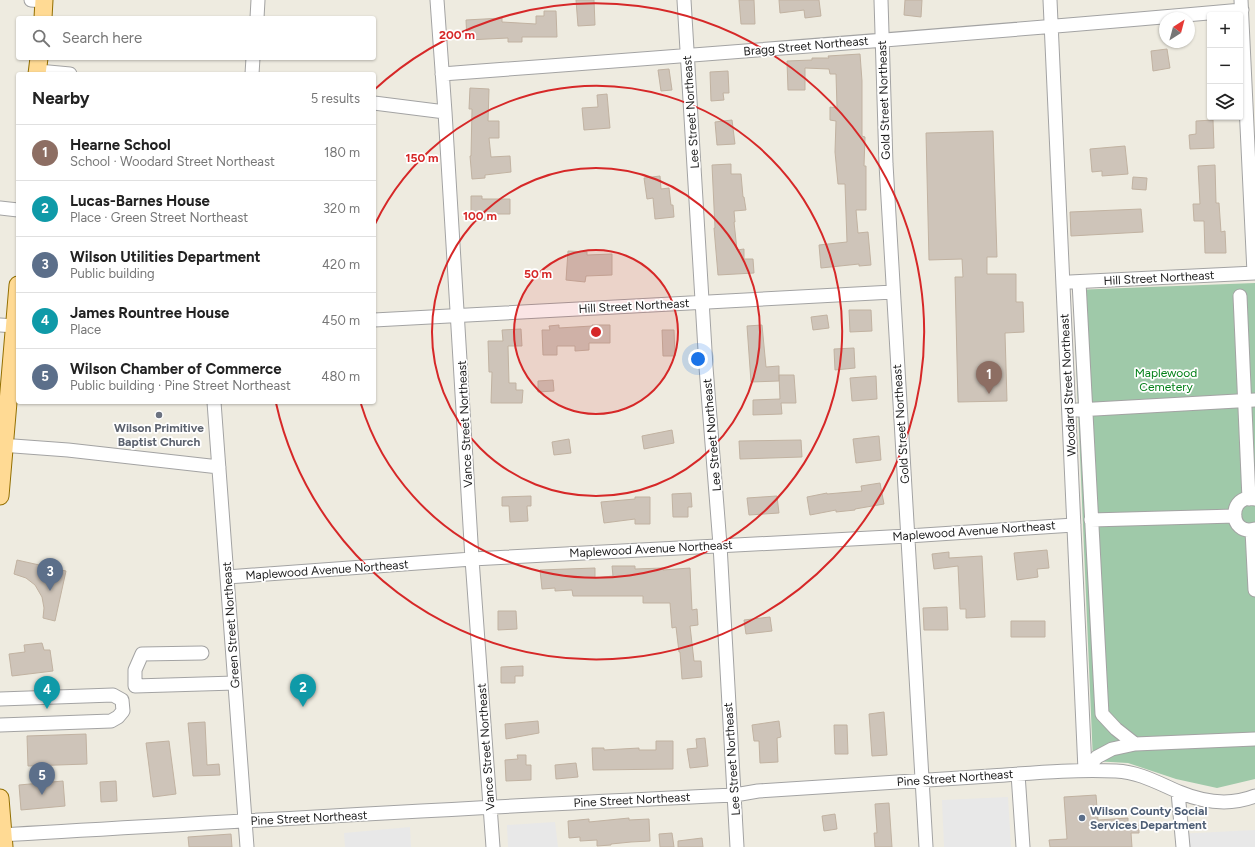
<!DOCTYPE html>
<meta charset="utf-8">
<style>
:root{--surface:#fff;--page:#f2f2f2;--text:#222;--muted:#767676;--line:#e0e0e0;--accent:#111827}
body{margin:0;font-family:Figtree,sans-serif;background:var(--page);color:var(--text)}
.controls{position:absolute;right:12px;top:12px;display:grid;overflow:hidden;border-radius:4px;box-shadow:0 1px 3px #0004}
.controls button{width:36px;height:36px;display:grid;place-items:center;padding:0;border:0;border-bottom:1px solid var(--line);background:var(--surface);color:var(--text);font:20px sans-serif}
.compass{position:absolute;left:1159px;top:12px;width:36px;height:36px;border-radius:50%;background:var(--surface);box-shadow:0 1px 3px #0004;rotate:36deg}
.you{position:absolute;left:698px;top:359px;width:14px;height:14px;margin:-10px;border:3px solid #fff;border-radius:50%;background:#1a73e8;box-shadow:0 0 0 6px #1a73e833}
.badge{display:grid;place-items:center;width:26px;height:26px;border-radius:50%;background:var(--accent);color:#fff;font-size:13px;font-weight:700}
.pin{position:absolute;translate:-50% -33px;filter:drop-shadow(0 1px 2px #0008)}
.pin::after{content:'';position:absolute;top:21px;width:14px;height:12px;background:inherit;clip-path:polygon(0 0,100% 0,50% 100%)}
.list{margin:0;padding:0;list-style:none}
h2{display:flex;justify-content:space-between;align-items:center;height:52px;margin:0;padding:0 16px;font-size:17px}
h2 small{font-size:13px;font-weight:400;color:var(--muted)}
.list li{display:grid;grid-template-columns:26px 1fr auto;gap:12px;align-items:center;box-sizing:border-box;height:56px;padding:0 16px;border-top:1px solid var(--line)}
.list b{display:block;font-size:15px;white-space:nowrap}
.list p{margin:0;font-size:13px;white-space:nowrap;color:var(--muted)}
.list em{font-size:13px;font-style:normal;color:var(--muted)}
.icon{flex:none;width:22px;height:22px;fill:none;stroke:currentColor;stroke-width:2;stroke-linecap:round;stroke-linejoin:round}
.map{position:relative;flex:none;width:1255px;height:847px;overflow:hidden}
.search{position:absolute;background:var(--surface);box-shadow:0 1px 3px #0004;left:16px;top:16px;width:360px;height:44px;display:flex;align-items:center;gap:10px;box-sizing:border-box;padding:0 14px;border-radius:4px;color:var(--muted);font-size:15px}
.panel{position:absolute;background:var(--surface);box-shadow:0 1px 3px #0004;left:16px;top:72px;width:360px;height:332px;border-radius:4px}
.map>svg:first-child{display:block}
</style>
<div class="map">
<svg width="1255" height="847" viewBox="0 0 1255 847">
<rect width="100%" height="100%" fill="#eeebe0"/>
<path fill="#9fc9a9" d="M1255,283V779L1217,788L1176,779L1128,763L1093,761L1073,290Z"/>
<path fill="#e8e8e8" d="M1008,797L1011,847H944L942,800Z
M555,822L558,847H508L507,825Z
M410,827L411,847H345L344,833Z
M1255,830V847H1177L1176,834Z"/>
<path fill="#cec4b9" stroke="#c1b2a1" d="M576,0H594L595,25L578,26Z
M739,0H754L755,24H741Z
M779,0H819L821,16L805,18L804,10L780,13Z
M905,0H922L921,17L904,15Z
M544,11H556L557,37H522V42H508V38L467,40L466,20L502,18V22L536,24V16H544Z
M1167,49L1170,68L1153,71L1151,51Z
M860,54L862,81V136L865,137L864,166H866V210H856L858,233L868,232L871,265L859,266V264L821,268L819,245L847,242L845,184H838L835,152L836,121L830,120V107L837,108L836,74H830L829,69L805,68V90H788L787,61L812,60V58H829L828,56Z
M669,69L672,90L661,91L658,70Z
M728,71L729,93H723L724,100L711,101L710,72Z
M470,88L489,89L488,121H499V138H489L491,157L510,156L511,172L485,175V178L472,179L470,156H471L472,109H469Z
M607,94L610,128L584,130L582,108L598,107L597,95Z
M732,120L735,144L717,145L715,122Z
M1213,120L1214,148L1190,149L1189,135L1196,134V121Z
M993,131L997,257H987V274H1016V302H1023L1024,332L1005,333L1007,401L958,402L955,277H963L962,259L929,260L926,133Z
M1125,146L1128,174L1102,176V171L1092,172L1090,149Z
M731,164V174H741L743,197H744L746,210L734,211L735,222H734L737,250L744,249V259H753L754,273L718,275L714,228H715L712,165Z
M1215,165L1216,203H1219L1221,232L1225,231L1226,253H1205L1204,221H1194L1193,204H1200L1198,166Z
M660,176L661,189L669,188L671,205H673L674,217L655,219L653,198L647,199L644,178Z
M1133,177L1147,178L1146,190L1132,189Z
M471,196H482V199H510V214H497V220L471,221Z
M1141,209L1143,232L1071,236L1070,212Z
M568,251L587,252V255L612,254V275L586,276L585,282L566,280Z
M849,310H871L872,331L850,332Z
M827,315L829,328L813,330L811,317Z
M559,325V328L592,326V325H610V343H589V350L575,351V346H557V355H543L542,330H550L549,326Z
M762,325L766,367L779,366V381L751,382L747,326Z
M521,329L522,346H508L509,383H516V390H523L522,403H491L492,372H489L488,341H503L502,330Z
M662,330H674L675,356H663Z
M854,348L855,368L835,370L834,349Z
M779,375H794L796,403H781L782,414L753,415V400L780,399Z
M876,376L877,399L852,401L850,378Z
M553,380L554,391L538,392V381Z
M672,430L674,443L644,449L642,436Z
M879,436L881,460L856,463L853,439Z
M569,439L571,453L554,455L552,442Z
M801,440L802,457L740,459L739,441Z
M880,483L884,504L855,509V510L836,512V510L810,515L807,497L827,493V494L862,491L861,486Z
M691,493L692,507H688V517H673L672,494Z
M531,496V506H527L528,521L510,522L509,506H502V497Z
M777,496L779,513L749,515L747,498Z
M635,497H650V524H635V519L604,523L601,502L635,499Z
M1047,550L1049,568L1037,569L1038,577L1017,580L1014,553Z
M949,552V558L982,556L985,617L966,618V609H960L958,566L934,569L932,554Z
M17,560L66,571L55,621L43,618L44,608L42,597L35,585L26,578L14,574Z
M612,566H635V569L663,568V570L690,568L692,610L697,609L698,625L690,626L694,661H701L702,677L682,679L680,652H679L676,627L672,628L670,603H643V596H573L572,590L555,591V588L542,589L540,570L595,568V578L613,576Z
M947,607L948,630H924L923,608Z
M498,611H516L517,629L498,630Z
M770,617L772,631L746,634L744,620Z
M1011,621H1045V637H1011Z
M42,643L44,650H50L53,671L12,676L9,654L25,652L24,645Z
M523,666V676H515V683H501V667Z
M884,712L887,755L872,756L869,714Z
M538,721L539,733L506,739L505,724Z
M779,721L781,737L777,738L778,762L760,763L759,741H754L752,725Z
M205,722L207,765L219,764L220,775L193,776L188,723Z
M834,725H847L848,754H835Z
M86,734L87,764L28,766L27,736Z
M705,738L708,766L690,768L687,749L697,748L696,739Z
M169,741L176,794L153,797L146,743Z
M656,741H673V769L593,770L592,748H604V750L639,748V750H656Z
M517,755H526V765H531V780L506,781L505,760L518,759Z
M576,763L578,777L556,779L555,765Z
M63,781L65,806L21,810L19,785Z
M116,781L117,801L101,802L100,782Z
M1096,795L1098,820L1128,818V824H1139V833H1131L1132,847H1050L1049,840L1067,839L1064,797Z
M889,803L892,847H875L874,833H877L875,804Z
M835,814L837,829L824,831L822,816Z
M629,818V820L649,819L650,841L631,842L611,844V845L597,846V840L580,841V837L569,838L568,821L589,819V822Z
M672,833L674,847H660L659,834Z
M231,834L232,847H189L188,837Z
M702,838L703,847H678V841Z"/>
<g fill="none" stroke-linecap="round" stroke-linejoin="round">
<g stroke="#a3a3a3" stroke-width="15">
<path id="minor" d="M31,0L44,1
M437,0L445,112L472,559L493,847
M684,0L706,367L720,545L737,847
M881,0L886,164L926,847
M1050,0L1085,770
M1241,0L1254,273
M257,18L258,0
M38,71L70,74
M252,74L253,58
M442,74C709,54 975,34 1242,10
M374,103L445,112
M0,208L18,210
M1070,282L1255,273
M1079,282L1102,714L1116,729L1135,744
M1240,296L1249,499
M374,320L893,292
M0,325L15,326
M214,402L247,847
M1077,410L1255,400
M0,445L68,450L219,467
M1255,499C1228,492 1228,537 1255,529
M1091,520L1235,516
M1252,530L1255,590
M227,577L472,559L908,536L1074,525
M202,653L142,654L135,670V686L235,683
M0,699L113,695L122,700L123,711L118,717L111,721L0,725
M1085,770L1097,757L1112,749L1135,744L1255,739
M1018,774L1023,847
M1178,792L1183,847
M0,835C245,821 490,806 735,795L758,791C835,786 912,781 990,776C1032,773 1074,769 1116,771C1139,772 1158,783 1179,792C1203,802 1230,806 1255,796"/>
</g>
<g stroke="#936f00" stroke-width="19">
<path id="major" d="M43,18L44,0
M37,74L39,58
M0,496L18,285
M0,798L4,847"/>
</g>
<use href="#minor" stroke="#fff" stroke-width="13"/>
<use href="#major" stroke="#ffda94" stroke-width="17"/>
</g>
<circle cx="596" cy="332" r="82" fill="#d62828" fill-opacity=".12"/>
<g fill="none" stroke="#d62828" stroke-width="2">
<circle cx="596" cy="332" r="82"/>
<circle cx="596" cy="332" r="164"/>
<path d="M375 224A246 246 0 1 1 361 404"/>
<path d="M374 90A328 328 0 1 1 276 403"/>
</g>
<circle fill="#6b7280" stroke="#fff" stroke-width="1.5" cx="159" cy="415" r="4"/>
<circle fill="#5c6f8a" stroke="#fff" stroke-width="1.5" cx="1082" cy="818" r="4"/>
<g text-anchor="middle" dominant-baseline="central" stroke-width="3.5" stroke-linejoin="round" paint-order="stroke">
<g font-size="12" fill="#1c1c1c" stroke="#fff">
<text transform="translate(806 46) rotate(-5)">Bragg Street Northeast</text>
<text transform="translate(884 100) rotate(-92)">Gold Street Northeast</text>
<text transform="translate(691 112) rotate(-94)">Lee Street Northeast</text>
<text transform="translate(1159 278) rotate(-3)">Hill Street Northeast</text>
<text transform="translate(634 306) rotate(-3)">Hill Street Northeast</text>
<text transform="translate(1068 385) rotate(-93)">Woodard Street Northeast</text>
<text transform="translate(465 424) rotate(-93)">Vance Street Northeast</text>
<text transform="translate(901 424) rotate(-94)">Gold Street Northeast</text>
<text transform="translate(712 435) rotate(-95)">Lee Street Northeast</text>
<text transform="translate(974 531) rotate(-4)">Maplewood Avenue Northeast</text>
<text transform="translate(651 549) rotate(-3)">Maplewood Avenue Northeast</text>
<text transform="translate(327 570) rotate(-4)">Maplewood Avenue Northeast</text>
<text transform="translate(231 625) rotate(-94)">Green Street Northeast</text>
<text transform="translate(486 747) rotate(-94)">Vance Street Northeast</text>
<text transform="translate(732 759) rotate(-94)">Lee Street Northeast</text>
<text transform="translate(955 778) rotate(-4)">Pine Street Northeast</text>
<text transform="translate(632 800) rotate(-3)">Pine Street Northeast</text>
<text transform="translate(309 818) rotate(-3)">Pine Street Northeast</text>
</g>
<g font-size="12" fill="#038018" stroke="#fff">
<text x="1166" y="373">Maplewood<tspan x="1166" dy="14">Cemetery</tspan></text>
</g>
<g font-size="12" font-weight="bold" fill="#5b616d" stroke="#fff">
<text x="159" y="428">Wilson Primitive<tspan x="159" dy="14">Baptist Church</tspan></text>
</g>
<g font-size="12" font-weight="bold" fill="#4e5e75" stroke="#fff" text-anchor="start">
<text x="1090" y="811">Wilson County Social<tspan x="1090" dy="14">Services Department</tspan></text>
</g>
</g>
<circle cx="596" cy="332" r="6" fill="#d62828" stroke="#fff" stroke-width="2"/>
<g font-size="12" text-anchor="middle" font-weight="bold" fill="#d62828" stroke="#fff" stroke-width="3.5" stroke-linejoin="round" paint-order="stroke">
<text x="457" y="39">200 m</text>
<text x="422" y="162">150 m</text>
<text x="480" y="220">100 m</text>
<text x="538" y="278">50 m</text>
</g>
</svg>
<div class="controls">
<button>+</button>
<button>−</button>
<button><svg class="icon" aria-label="layers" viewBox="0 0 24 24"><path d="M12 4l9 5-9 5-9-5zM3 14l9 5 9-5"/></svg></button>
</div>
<svg class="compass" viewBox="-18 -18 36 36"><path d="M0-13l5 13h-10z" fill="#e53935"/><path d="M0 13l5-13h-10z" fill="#767676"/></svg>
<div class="you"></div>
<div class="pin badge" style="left:989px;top:394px;background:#8d6e63">1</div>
<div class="pin badge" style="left:303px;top:707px;background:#0f9aa8">2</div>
<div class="pin badge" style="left:50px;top:591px;background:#5c6f8a">3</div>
<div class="pin badge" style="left:47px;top:709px;background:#0f9aa8">4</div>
<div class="pin badge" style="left:42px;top:795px;background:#5c6f8a">5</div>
<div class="search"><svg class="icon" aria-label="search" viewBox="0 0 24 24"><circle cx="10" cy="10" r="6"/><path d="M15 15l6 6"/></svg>Search here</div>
<section class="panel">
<h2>Nearby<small>5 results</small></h2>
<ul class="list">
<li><span class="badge" style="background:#8d6e63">1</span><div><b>Hearne School</b><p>School · Woodard Street Northeast</p></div><em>180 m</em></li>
<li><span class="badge" style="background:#0f9aa8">2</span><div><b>Lucas-Barnes House</b><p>Place · Green Street Northeast</p></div><em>320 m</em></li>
<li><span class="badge" style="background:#5c6f8a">3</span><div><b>Wilson Utilities Department</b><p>Public building</p></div><em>420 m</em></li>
<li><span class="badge" style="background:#0f9aa8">4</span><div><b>James Rountree House</b><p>Place</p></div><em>450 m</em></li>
<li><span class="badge" style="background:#5c6f8a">5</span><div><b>Wilson Chamber of Commerce</b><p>Public building · Pine Street Northeast</p></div><em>480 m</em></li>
</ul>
</section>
</div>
